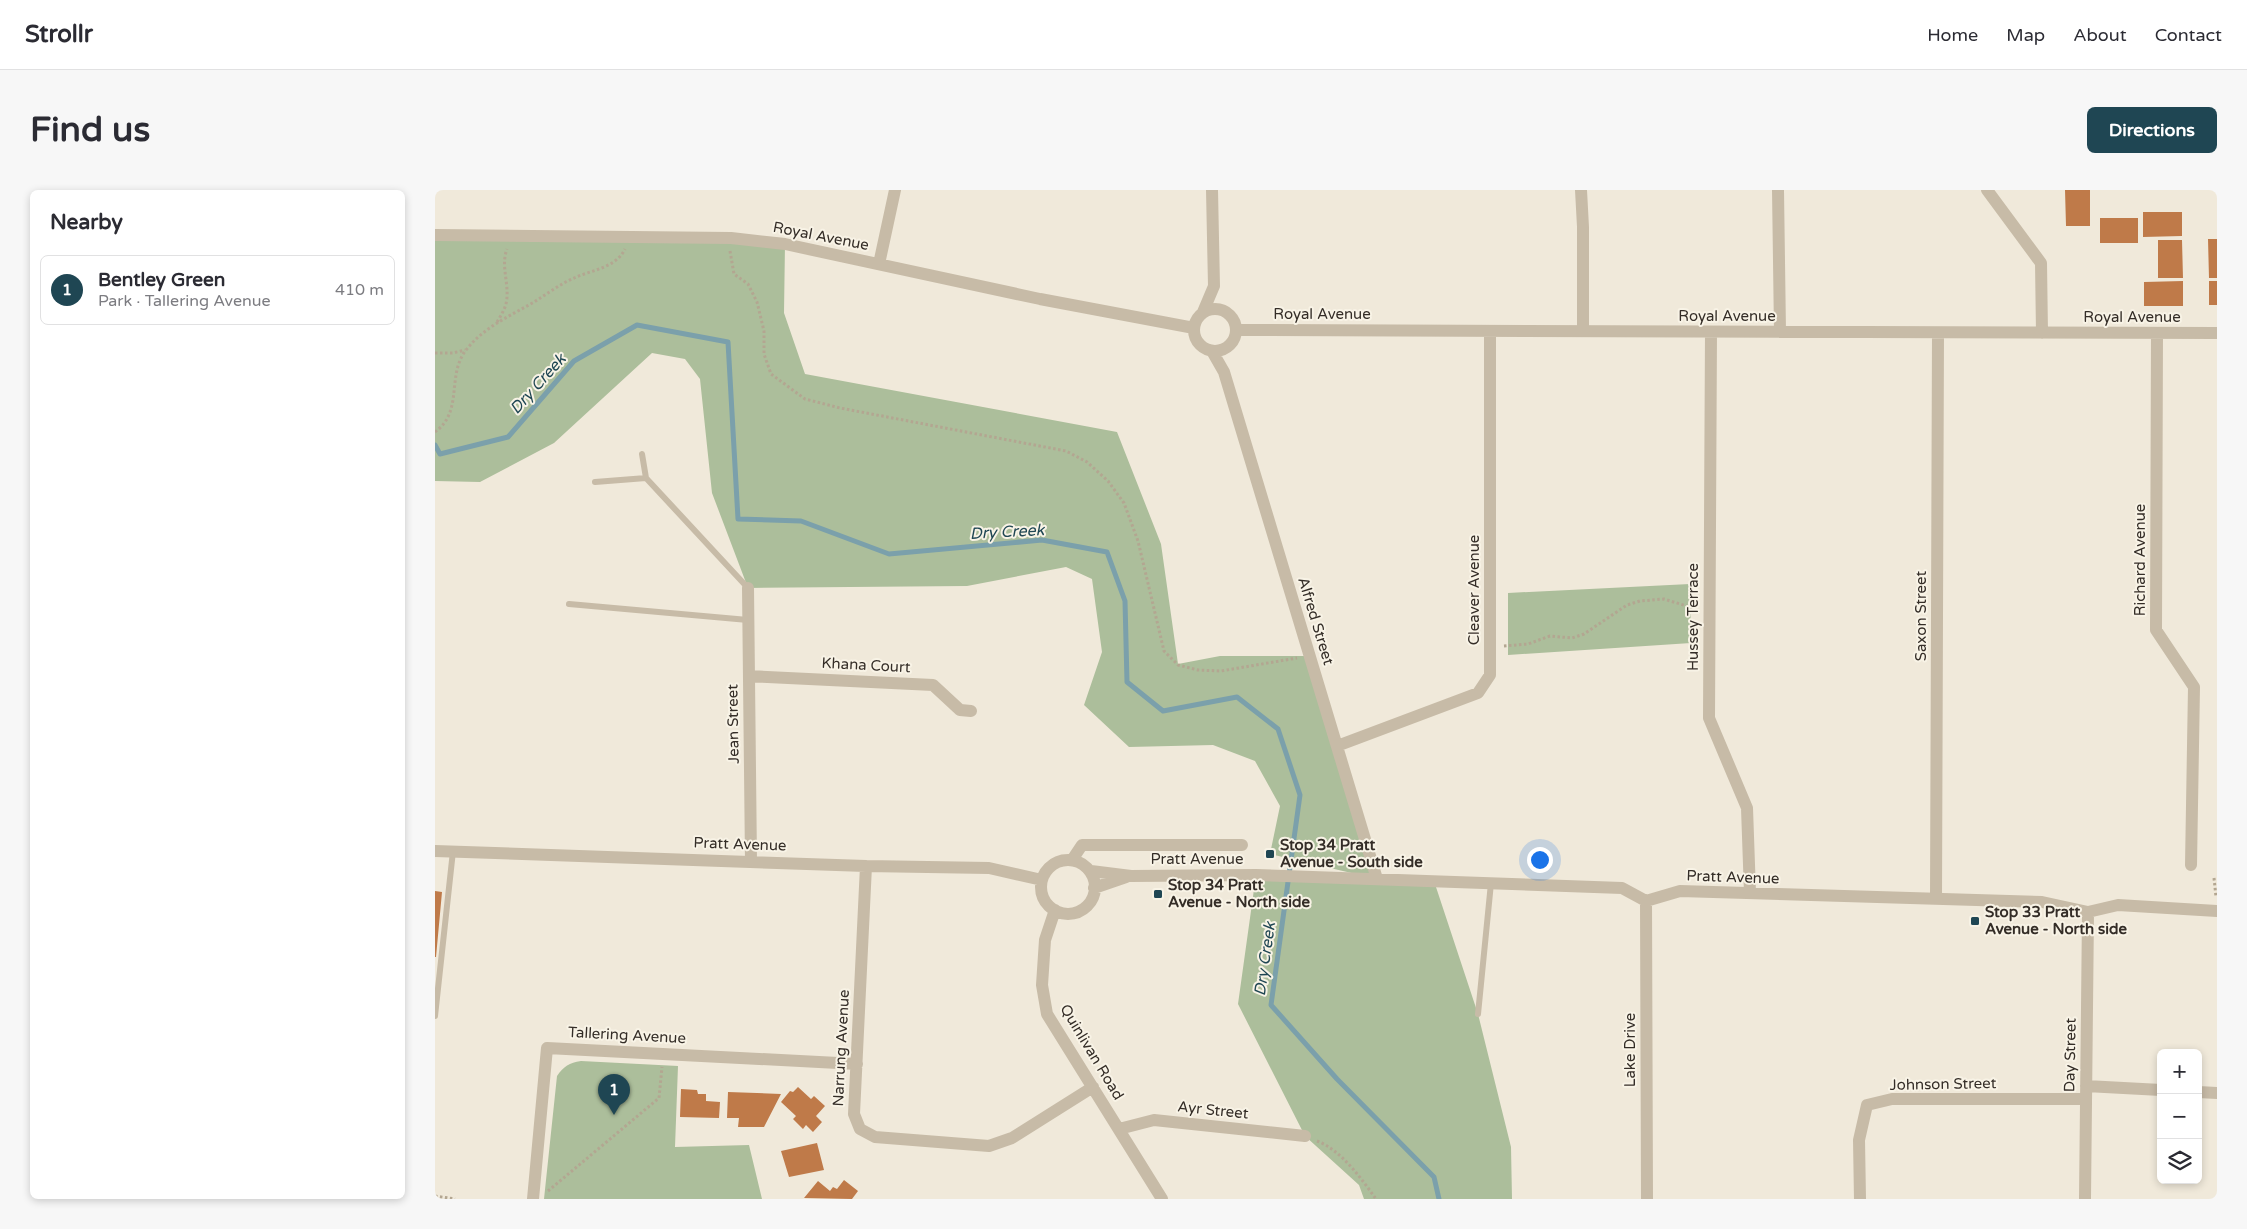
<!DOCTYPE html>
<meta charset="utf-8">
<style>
:root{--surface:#fff;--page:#f7f7f7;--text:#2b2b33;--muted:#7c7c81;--line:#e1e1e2;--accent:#1f4653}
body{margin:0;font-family:"Varela Round",sans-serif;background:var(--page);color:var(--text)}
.controls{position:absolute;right:15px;bottom:15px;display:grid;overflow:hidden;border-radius:8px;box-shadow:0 2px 8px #0003}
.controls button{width:45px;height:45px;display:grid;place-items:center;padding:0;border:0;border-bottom:1px solid var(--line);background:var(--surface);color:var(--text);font:25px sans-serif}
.you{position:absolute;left:1104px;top:669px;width:18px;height:18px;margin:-12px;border:4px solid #fff;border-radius:50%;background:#1a73e8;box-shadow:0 0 0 8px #1a73e833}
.badge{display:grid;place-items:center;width:32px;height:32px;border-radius:50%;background:var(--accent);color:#fff;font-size:16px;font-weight:700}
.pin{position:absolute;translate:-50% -41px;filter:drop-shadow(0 1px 2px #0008)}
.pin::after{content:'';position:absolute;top:26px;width:18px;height:15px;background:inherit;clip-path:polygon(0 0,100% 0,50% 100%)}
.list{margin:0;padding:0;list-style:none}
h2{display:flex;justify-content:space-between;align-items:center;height:65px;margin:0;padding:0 20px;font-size:21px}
h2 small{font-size:16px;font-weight:400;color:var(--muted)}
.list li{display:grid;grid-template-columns:32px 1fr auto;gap:15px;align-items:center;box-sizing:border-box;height:70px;margin:0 10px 10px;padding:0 10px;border:1px solid var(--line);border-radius:8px}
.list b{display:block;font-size:19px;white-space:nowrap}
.list p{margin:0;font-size:16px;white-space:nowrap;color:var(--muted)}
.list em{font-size:16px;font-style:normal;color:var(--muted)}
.icon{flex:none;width:28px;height:28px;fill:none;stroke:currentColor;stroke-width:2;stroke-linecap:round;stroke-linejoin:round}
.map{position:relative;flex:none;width:1782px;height:1009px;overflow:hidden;border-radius:8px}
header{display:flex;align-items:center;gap:30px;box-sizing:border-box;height:70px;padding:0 25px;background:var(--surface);border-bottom:1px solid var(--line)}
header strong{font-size:24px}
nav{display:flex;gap:28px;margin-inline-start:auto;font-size:18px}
.intro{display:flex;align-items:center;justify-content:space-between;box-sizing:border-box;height:120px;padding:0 30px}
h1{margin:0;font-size:35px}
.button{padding:12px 22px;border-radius:8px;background:var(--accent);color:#fff;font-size:18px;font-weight:700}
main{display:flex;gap:30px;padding:0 30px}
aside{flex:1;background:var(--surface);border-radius:8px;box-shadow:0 2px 8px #0003}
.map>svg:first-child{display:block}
</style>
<header>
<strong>Strollr</strong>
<nav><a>Home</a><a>Map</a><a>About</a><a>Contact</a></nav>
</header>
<div class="intro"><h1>Find us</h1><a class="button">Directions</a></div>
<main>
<aside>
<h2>Nearby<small></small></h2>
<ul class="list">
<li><span class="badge">1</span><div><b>Bentley Green</b><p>Park · Tallering Avenue</p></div><em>410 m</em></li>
</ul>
</aside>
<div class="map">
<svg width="1782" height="1009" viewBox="0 0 1782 1009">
<rect width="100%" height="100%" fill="#f0e9da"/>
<path fill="#acbe9b" d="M0,45L350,54L349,123L370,184L682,242L726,354L743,474L785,466H874L942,689L999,691L1043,824L1076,957L1077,1009H929L924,995L870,946L803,814L821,685L938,688L835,664L845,616L820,571L778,555L694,557L649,515L667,462L657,389L631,377L532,396L313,398L277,303L265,189L250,169L217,163L119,253L45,292L0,291Z
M1255,394L1256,453L1073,465V403Z
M146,871L243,876L240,957L314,955L327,1009H109L122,886C129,876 134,873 146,871Z"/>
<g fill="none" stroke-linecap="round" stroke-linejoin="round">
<path stroke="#7ba0ab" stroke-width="5" d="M0,255L5,264L73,247L139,171L202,135L293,152L303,329L366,331L454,364L607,350L672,362L690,411L692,492L728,521L802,507L843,539L865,605L836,815L902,889L999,987L1004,1009"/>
</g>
<path fill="#bf7a49" d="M1630,0H1655V36H1631Z
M1708,22H1747V46L1708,47Z
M1665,28H1703V53H1665Z
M1773,49H1782V88H1774Z
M1723,50H1747L1748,88H1723Z
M1748,91V116H1709V92Z
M1774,91H1782V115H1774Z
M0,701L7,702L1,767H0Z
M363,897L376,909L379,906L390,916L381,926L387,932L378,942L371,935L368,939L358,929L361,926L346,912L355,901L358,902Z
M246,899L262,900L263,904H271V911L285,912L284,928L245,927Z
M293,902L346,904L329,937H303L304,928H292Z
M382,953L389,980L354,987L346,961Z
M409,990L423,1001L417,1009L369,1008L383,991L395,1001L398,997L402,999Z"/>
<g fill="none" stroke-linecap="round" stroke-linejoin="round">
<path stroke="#b3a691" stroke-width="3" stroke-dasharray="2.5 2.5" stroke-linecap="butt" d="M295,61L299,84L313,94L322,112L329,141V164L336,184L370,209L405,218L631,261L652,272L673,291L689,313L703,351L729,461L743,475L763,480L786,481L862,468
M62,132C67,124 72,116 72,106C73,91 66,74 72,59
M0,163H18L30,160
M0,242C29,221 11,186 31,160C49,137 75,126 99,112C112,104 125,94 139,88C156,80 181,78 190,59
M1069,456L1093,454L1115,446L1137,448L1149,444L1192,415L1205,411L1229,409L1261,419
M1779,688L1781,707
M882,951C906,960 926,988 941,1009
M113,1001L224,908L227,877
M0,1006L20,1009"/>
<path stroke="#c7bba7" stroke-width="6" d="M207,264L211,288
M160,292L211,288L313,398
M134,414L313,430
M1043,824L1056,693
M0,826L18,661"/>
<path stroke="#c7bba7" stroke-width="12" d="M1146,0L1148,37V141
M1343,0L1345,142
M1552,0L1606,73L1607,143
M0,45L296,48L350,54L605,109L759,138
M444,74L460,0
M759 140a21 21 0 1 1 42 0a21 21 0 1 1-42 0Z
M768,122L779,96L777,0
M802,140L1782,143
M1276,142L1274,528L1312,618L1315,703
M1722,143L1721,440L1759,497L1756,675
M777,161L789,182L942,689
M313,398L316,671
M314,486L498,495L525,520L536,521
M902,556L1043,503L1055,485V141
M0,661L431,676L554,678L607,690
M637,670L647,655H807
M606 697a27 27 0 1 1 54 0a27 27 0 1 1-54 0Z
M431,676L419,924L425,939L440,947L554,956L577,948L658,897
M656,681L696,686L821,685L1187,698L1211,711L1245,701L1607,712L1653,722L1683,715L1782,721
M659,698L691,687
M1501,709L1503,143
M1211,711L1212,1009
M620,720L610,750L607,795L612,824L727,1009
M1651,896L1726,900
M1763,902L1782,903
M684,939L719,930L870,946
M98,1009L112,858L422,874
M1425,1009L1424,950L1432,915L1457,909H1651
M1650,1009L1653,722"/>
</g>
<g fill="#1f4653" stroke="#f8f3e6" stroke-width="2">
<rect x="830" y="659" width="10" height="10" rx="2.5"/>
<rect x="718" y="699" width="10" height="10" rx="2.5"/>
<rect x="1535" y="726" width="10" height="10" rx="2.5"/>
</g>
<g text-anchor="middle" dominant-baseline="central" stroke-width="4" stroke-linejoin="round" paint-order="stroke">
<g font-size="15" fill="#342d27" stroke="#f8f3e6">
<text transform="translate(386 46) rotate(11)">Royal Avenue</text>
<text x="887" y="124">Royal Avenue</text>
<text x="1292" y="126">Royal Avenue</text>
<text x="1697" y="127">Royal Avenue</text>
<text transform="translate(1705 370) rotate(-90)">Richard Avenue</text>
<text transform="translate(1039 400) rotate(-90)">Cleaver Avenue</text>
<text transform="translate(1486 426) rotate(-90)">Saxon Street</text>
<text transform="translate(1258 427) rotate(-90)">Hussey Terrace</text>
<text transform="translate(881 431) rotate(73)">Alfred Street</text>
<text transform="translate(431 475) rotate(3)">Khana Court</text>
<text transform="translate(298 534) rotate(-91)">Jean Street</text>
<text transform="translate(305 654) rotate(2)">Pratt Avenue</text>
<text x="762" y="669">Pratt Avenue</text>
<text transform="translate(1298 687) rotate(2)">Pratt Avenue</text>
<text transform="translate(192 845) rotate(3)">Tallering Avenue</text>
<text transform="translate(406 858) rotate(-87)">Narrung Avenue</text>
<text transform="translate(1195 860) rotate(-90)">Lake Drive</text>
<text transform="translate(657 862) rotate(59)">Quinlivan Road</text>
<text transform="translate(1635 865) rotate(-89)">Day Street</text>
<text transform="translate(1508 894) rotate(-1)">Johnson Street</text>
<text transform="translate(778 920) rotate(6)">Ayr Street</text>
</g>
<g font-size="15" font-weight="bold" fill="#342d27" stroke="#f8f3e6" text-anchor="start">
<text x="845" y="655">Stop 34 Pratt<tspan x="845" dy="17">Avenue - South side</tspan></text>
<text x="733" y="695">Stop 34 Pratt<tspan x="733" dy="17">Avenue - North side</tspan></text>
<text x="1550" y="722">Stop 33 Pratt<tspan x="1550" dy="17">Avenue - North side</tspan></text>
</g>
<g font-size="16" font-style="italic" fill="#1f4653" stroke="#f8f3e6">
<text transform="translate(103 194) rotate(-48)">Dry Creek</text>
<text transform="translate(572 342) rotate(-3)">Dry Creek</text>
<text transform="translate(830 769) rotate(-82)">Dry Creek</text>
</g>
</g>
</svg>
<div class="controls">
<button>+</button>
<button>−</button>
<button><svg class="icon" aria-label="layers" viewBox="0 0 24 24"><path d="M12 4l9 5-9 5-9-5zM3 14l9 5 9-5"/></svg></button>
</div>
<div class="you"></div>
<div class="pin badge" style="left:179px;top:925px">1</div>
</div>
</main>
